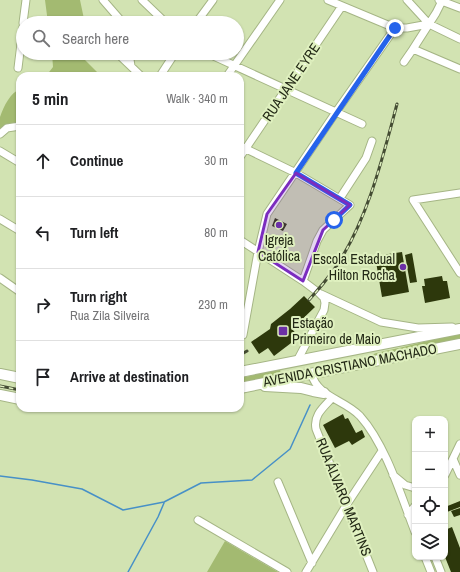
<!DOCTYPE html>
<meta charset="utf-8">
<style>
:root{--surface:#fff;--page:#f2f2f2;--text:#202124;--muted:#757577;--line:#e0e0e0}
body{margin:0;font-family:"Archivo Narrow",sans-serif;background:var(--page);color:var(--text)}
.controls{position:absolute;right:12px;bottom:12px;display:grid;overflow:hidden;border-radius:8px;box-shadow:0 1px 3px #0004}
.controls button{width:36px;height:36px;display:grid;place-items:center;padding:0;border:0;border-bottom:1px solid var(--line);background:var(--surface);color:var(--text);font:20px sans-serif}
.stop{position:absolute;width:12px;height:12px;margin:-9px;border:3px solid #2563eb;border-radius:50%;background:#fff}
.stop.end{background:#2563eb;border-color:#fff;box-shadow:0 1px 4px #0008}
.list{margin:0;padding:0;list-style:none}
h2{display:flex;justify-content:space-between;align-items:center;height:52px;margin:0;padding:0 16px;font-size:17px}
h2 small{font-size:13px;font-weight:400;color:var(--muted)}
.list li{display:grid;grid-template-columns:26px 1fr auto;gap:12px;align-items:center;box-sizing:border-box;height:72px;padding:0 16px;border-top:1px solid var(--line)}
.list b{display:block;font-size:15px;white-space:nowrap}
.list p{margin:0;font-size:13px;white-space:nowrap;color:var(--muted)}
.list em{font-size:13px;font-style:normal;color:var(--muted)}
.icon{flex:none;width:22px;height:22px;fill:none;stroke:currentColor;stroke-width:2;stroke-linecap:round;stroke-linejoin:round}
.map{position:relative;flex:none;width:460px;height:572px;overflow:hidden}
.search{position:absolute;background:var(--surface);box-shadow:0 1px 3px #0004;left:16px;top:16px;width:228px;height:44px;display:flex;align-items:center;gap:10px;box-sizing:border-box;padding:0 14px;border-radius:22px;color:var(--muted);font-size:15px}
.panel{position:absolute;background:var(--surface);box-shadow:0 1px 3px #0004;left:16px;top:72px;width:228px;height:340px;border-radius:12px}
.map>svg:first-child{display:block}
</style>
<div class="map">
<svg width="460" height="572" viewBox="0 0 460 572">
<rect width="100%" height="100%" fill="#d2e3b2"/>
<path fill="#a3ba71" d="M45,0H80L84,19L80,23H48Z
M52,53H78L101,76H46L53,67Z
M20,89V124L0,133C0,128 0,121 0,117C4,106 10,93 20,89Z
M460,334V339L371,356V355C384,350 398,349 411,345C427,341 443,337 460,334Z
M280,369L281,375L240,385V378Z
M225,541L278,572H207Z"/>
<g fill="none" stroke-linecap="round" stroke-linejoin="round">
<path stroke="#4790c7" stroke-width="1.5" d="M0,476L32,480L82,489L123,510L164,502L201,483L252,480L290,449L310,405
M128,572L158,517L164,503"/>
</g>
<path fill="#2d380c" d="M275,218L287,224L283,231L272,226Z
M402,252L409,292L382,297L375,256Z
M412,253L417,282L410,283L405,255Z
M442,276L443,281H447L450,298L425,303L422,286H425L424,279Z
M304,296L315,307L292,329L299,337L274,356L268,348L259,354L251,342L270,329L271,324L290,309Z
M343,414L345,419L348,418L356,433L362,430L365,437L352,445L349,441L335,448L323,425Z
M460,501V507L447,512L445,507Z
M460,508V515L454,517L451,511Z
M452,527L460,548V572H451L445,557V530Z"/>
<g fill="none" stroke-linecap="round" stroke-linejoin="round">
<g stroke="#a5b585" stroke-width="9">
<path id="minor" d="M103,0L123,23
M142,0L166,23
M328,0L395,28H407L429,24
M407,0L429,24L460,39
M439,0L460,8
M23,23L26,0
M196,23L213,0
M413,49L436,13L442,1
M117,53L141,76
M129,53L131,66
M207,53L362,124
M404,62L413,49L460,69
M18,68L23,27
M160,76L175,53
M227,76L280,0
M0,134L7,128L20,126
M240,146L296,173L350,205L323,230L317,241L303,281
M0,151L20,163
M240,157L342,6
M460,193L413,200L460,273
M340,198L366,158L372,141
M0,219L20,231
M240,240L303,281L319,293L324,298L325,303L324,310L297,361
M0,278L20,292
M321,294L381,322L418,328L452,327
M243,335L258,252L267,214L336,112L395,28
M311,373C318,398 344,399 360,416C386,445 401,496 415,532
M332,398C324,407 313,415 316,429L373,572
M453,459L460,475
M393,475L405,485L415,488
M445,475L460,444
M278,482L312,563
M408,515L415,506
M198,520L287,572
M425,557L431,572
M435,557L441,572
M306,572L347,504L382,451"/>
</g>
<g stroke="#a5b585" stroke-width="12">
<path id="highway" d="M240,372L460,329
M0,374L20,378
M265,386L301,388L313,391L324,393
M240,388L460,344
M0,395L20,399"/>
</g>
<use href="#minor" stroke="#fff" stroke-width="7"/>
<use href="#highway" stroke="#fff" stroke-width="10"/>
<g stroke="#444c33" stroke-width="3">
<path id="rail" d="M309,300C319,289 328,278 336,267C368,218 382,160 397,104
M240,355L247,351
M0,386L20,390"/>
</g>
<use href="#rail" stroke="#dff0bf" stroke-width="1.5" stroke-dasharray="4.5" stroke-linecap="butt"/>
</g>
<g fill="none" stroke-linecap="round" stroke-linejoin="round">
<path stroke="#2563eb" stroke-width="5" d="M334,220L350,205L296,173L395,28"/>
</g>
<path fill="#7b2cbf" fill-opacity="0.2" stroke="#7b2cbf" stroke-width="3" stroke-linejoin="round" d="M296,173L350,205L323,230L303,281L258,252L267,214Z"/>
<g fill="#6c30a6" stroke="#dff0bf" stroke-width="1.5">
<circle cx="279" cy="225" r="4"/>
<circle cx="403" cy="267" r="4"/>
<rect x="278" y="326" width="10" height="10" rx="2"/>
</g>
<g text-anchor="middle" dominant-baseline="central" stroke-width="4" stroke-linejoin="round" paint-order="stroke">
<g font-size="14" fill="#232916" stroke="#dff0bf">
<text transform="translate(291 82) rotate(-56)">RUA JANE EYRE</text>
<text transform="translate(350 365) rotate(-11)">AVENIDA CRISTIANO MACHADO</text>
<text transform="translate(344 497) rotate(68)">RUA ÁLVARO MARTINS</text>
</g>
<g font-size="14" fill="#232916" stroke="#dff0bf">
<text x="279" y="240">Igreja<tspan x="279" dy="16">Católica</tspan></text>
<text x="395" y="259" text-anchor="end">Escola Estadual<tspan x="395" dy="16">Hilton Rocha</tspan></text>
<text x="292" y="323" text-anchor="start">Estação<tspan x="292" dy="16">Primeiro de Maio</tspan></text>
</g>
</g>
</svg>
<div class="controls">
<button>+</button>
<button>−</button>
<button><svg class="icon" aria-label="locate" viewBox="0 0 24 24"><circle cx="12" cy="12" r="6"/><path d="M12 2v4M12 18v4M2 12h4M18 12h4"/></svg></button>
<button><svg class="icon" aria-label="layers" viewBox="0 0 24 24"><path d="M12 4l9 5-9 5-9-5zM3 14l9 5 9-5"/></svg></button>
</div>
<div class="stop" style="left:334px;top:220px"></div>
<div class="stop end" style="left:395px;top:28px"></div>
<div class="search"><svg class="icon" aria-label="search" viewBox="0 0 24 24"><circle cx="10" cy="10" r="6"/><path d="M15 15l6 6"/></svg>Search here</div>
<section class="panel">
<h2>5 min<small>Walk · 340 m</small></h2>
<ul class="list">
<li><svg class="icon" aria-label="ahead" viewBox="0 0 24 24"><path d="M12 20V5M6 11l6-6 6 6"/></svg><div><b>Continue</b></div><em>30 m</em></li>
<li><svg class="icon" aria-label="left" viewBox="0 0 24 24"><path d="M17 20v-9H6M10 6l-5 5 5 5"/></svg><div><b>Turn left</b></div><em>80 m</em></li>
<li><svg class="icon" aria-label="right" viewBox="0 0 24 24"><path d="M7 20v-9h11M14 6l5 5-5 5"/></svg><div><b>Turn right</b><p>Rua Zila Silveira</p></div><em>230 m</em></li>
<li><svg class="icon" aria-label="arrive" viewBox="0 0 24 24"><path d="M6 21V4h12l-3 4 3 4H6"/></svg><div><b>Arrive at destination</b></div></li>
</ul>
</section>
</div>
